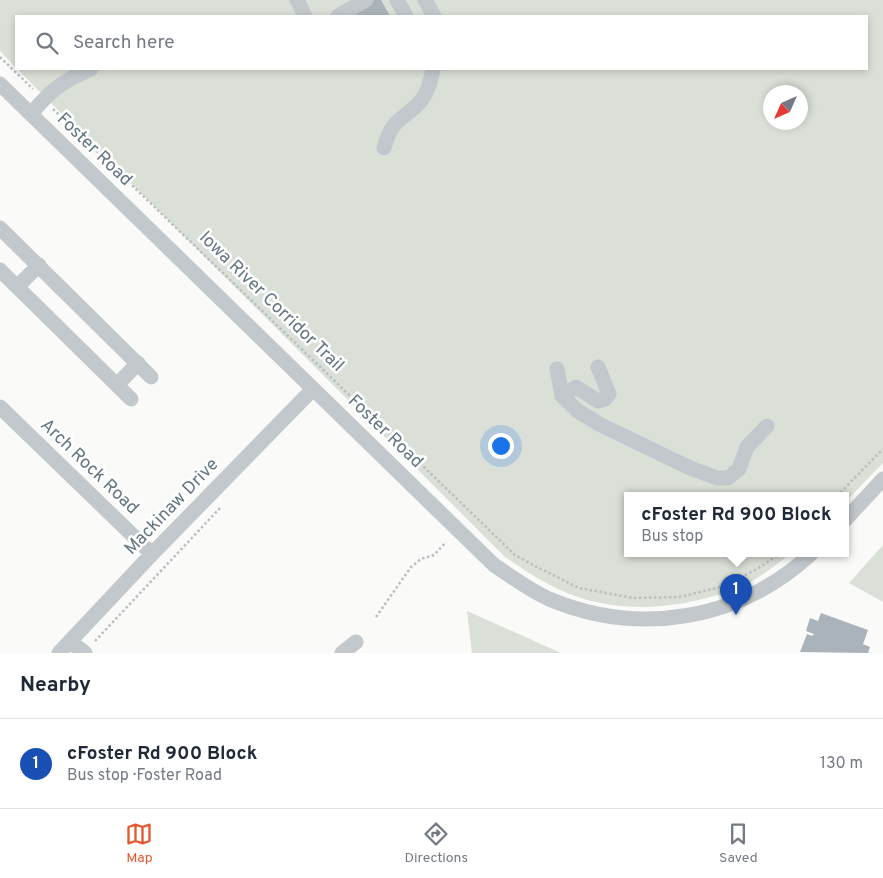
<!DOCTYPE html>
<meta charset="utf-8">
<style>
:root{--surface:#fff;--page:#f2f2f3;--text:#1f2937;--muted:#747a83;--line:#e0e1e3;--accent:#e4572e}
body{margin:0;font-family:Overpass,sans-serif;background:var(--page);color:var(--text)}
.compass{position:absolute;left:763px;top:85px;width:45px;height:45px;border-radius:50%;background:var(--surface);box-shadow:0 2px 8px #0003;rotate:225deg}
.you{position:absolute;left:500px;top:445px;width:18px;height:18px;margin:-12px;border:4px solid #fff;border-radius:50%;background:#1a73e8;box-shadow:0 0 0 8px #1a73e833}
.badge{display:grid;place-items:center;width:32px;height:32px;border-radius:50%;background:var(--accent);color:#fff;font-size:16px;font-weight:700}
.pin{position:absolute;translate:-50% -41px;filter:drop-shadow(0 1px 2px #0008)}
.pin::after{content:'';position:absolute;top:26px;width:18px;height:15px;background:inherit;clip-path:polygon(0 0,100% 0,50% 100%)}
.popup{position:absolute;left:624px;top:492px;width:225px;height:65px;box-sizing:border-box;display:grid;place-content:center;border-radius:0px;background:var(--surface);filter:drop-shadow(0 1px 4px #0005);font-size:16px;white-space:nowrap;color:var(--muted)}
.popup b{font-size:19px;color:var(--text)}
.popup::after{content:'';position:absolute;left:50%;top:100%;margin-left:-10px;border:10px solid transparent;border-top-color:var(--surface)}
.list{margin:0;padding:0;list-style:none}
h2{display:flex;justify-content:space-between;align-items:center;height:65px;margin:0;padding:0 20px;font-size:21px}
h2 small{font-size:16px;font-weight:400;color:var(--muted)}
.list li{display:grid;grid-template-columns:32px 1fr auto;gap:15px;align-items:center;box-sizing:border-box;height:90px;padding:0 20px;border-top:1px solid var(--line)}
.list b{display:block;font-size:19px;white-space:nowrap}
.list p{margin:0;font-size:16px;white-space:nowrap;color:var(--muted)}
.list em{font-size:16px;font-style:normal;color:var(--muted)}
.icon{flex:none;width:28px;height:28px;fill:none;stroke:currentColor;stroke-width:2;stroke-linecap:round;stroke-linejoin:round}
.map{position:relative;flex:none;width:883px;height:653px;overflow:hidden}
.search{position:absolute;background:var(--surface);box-shadow:0 2px 8px #0003;left:15px;right:15px;top:15px;height:55px;display:flex;align-items:center;gap:12px;box-sizing:border-box;padding:0 18px;border-radius:0px;color:var(--muted);font-size:19px}
.sheet{height:155px;background:var(--surface)}
nav{display:flex;justify-content:space-around;align-items:center;box-sizing:border-box;height:70px;border-top:1px solid var(--line);background:var(--surface);font-size:14px;color:var(--muted)}
nav a{display:grid;justify-items:center;gap:2px}
nav .on{color:var(--accent)}
.map>svg:first-child{display:block}
</style>
<div class="map">
<svg width="883" height="653" viewBox="0 0 883 653">
<rect width="100%" height="100%" fill="#fafaf8"/>
<path fill="#dadfd7" fill-rule="evenodd" d="M0,0H883V463L845,502V496H627V554H790C774,567 755,581 736,590C730,593 721,594 714,596C669,609 620,612 575,596C549,587 527,572 505,557L17,69H867V16H16V68L0,51ZM770,92H800V122H770Z
M883,545V602L849,583Z
M467,611L561,653H472Z"/>
<path fill="#aab3b9" d="M369,0H381L390,16H352Z
M821,613L868,630L863,644L870,647L868,653L800,652L807,634L812,636L814,634L806,631L810,618L818,621Z"/>
<g fill="none" stroke-linecap="round" stroke-linejoin="round">
<path stroke="#bbbfc2" stroke-width="2.5" stroke-dasharray="2.5 2.5" stroke-linecap="butt" d="M0,57L33,89
M53,109L515,555L533,565L579,588L633,598L680,597L724,586L757,569L780,554
M837,496L883,449
M376,617L411,567L421,559L434,555L446,542
M95,641L221,507"/>
<path stroke="#c3c8cc" stroke-width="15" d="M297,0L305,16
M397,0L406,16
M425,0L434,16
M338,16L366,0
M0,84L494,565C512,577 529,590 549,599C640,637 739,620 811,554
M31,114C50,91 62,81 91,69
M384,148C392,118 402,121 420,102C428,93 431,80 433,69
M0,228L151,377
M0,270L131,399
M17,287L39,265
M557,369L562,396L576,387L598,401L605,399L609,394L598,367
M117,385L138,363
M562,396L578,411L599,424L690,468L717,478H728L739,469L747,447L767,426
M0,407L152,554
M845,520L883,479
M71,642L85,653
M59,653L152,554L313,389
M342,653L356,642"/>
</g>
<g text-anchor="middle" dominant-baseline="central" stroke-width="5" stroke-linejoin="round" paint-order="stroke">
<g font-size="18" fill="#657683" stroke="#fff">
<text transform="translate(94 150) rotate(44)">Foster Road</text>
<text transform="translate(271 302) rotate(44)">Iowa River Corridor Trail</text>
<text transform="translate(385 432) rotate(44)">Foster Road</text>
<text transform="translate(89 467) rotate(44)">Arch Rock Road</text>
<text transform="translate(172 507) rotate(-46)">Mackinaw Drive</text>
</g>
</g>
</svg>
<svg class="compass" viewBox="-18 -18 36 36"><path d="M0-13l5 13h-10z" fill="#e53935"/><path d="M0 13l5-13h-10z" fill="#747a83"/></svg>
<div class="you"></div>
<div class="pin badge" style="left:736px;top:615px;background:#1a4fb4">1</div>
<div class="popup"><b>cFoster Rd 900 Block</b>Bus stop</div>
<div class="search"><svg class="icon" aria-label="search" viewBox="0 0 24 24"><circle cx="10" cy="10" r="6"/><path d="M15 15l6 6"/></svg>Search here</div>
</div>
<section class="sheet">
<h2>Nearby<small></small></h2>
<ul class="list">
<li><span class="badge" style="background:#1a4fb4">1</span><div><b>cFoster Rd 900 Block</b><p>Bus stop · Foster Road</p></div><em>130 m</em></li>
</ul>
</section>
<nav>
<a class="on"><svg class="icon" aria-label="map" viewBox="0 0 24 24"><path d="M3 6l6-2 6 2 6-2v14l-6 2-6-2-6 2zM9 4v14M15 6v14"/></svg>Map</a>
<a><svg class="icon" aria-label="directions" viewBox="0 0 24 24"><path d="M12 3l9 9-9 9-9-9zM9 14v-3h6M13 9l2 2-2 2"/></svg>Directions</a>
<a><svg class="icon" aria-label="saved" viewBox="0 0 24 24"><path d="M7 4h10v16l-5-4-5 4z"/></svg>Saved</a>
</nav>
